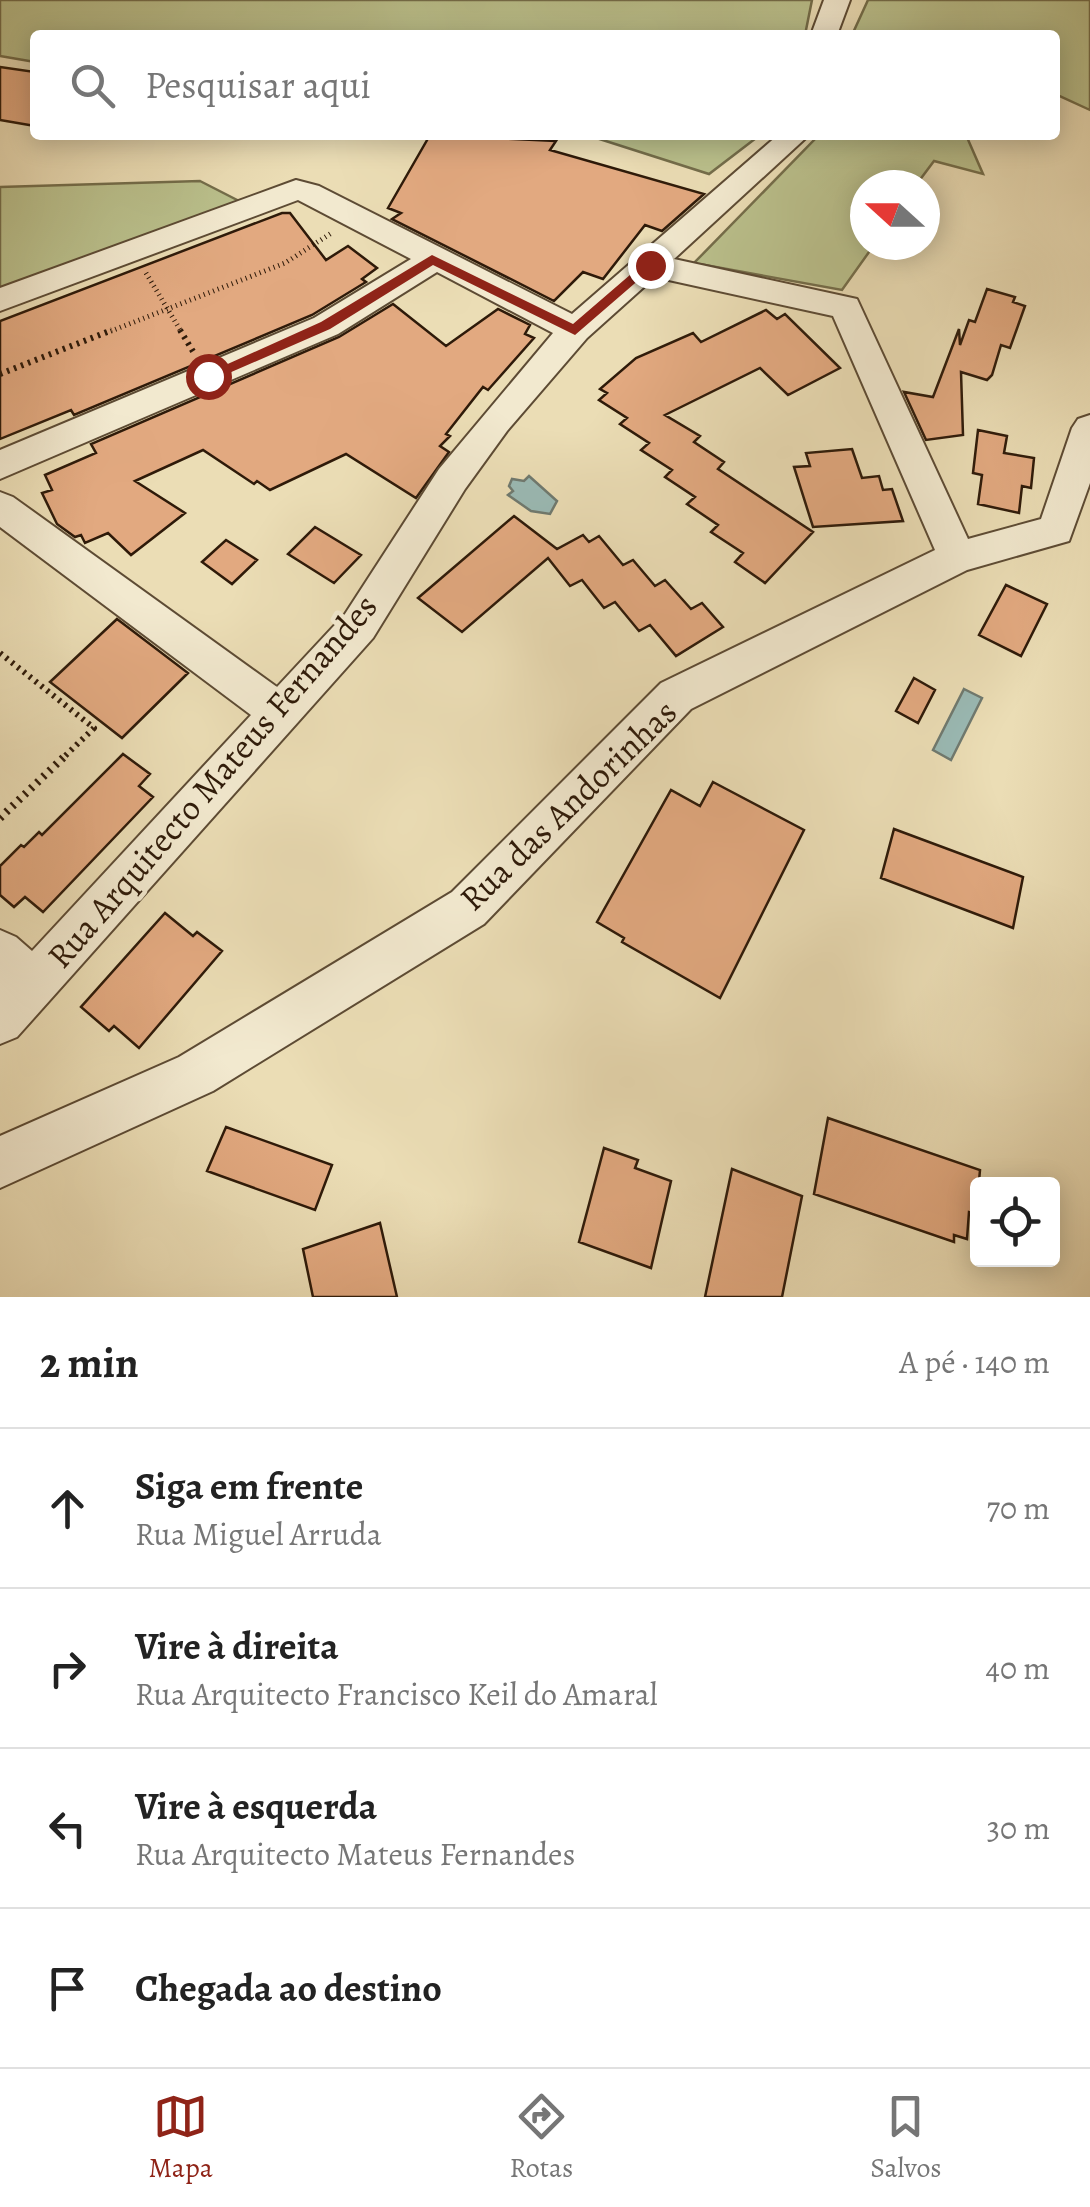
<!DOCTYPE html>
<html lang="pt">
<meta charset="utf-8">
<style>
:root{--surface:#fff;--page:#f2f2f2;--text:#222;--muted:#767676;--line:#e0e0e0;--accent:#8f2418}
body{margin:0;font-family:Alegreya,serif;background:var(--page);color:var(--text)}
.controls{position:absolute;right:30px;bottom:30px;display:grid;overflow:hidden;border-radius:10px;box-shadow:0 5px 25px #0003}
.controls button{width:90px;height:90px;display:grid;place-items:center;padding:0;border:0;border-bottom:2px solid var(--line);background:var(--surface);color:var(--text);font:50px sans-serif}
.compass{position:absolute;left:850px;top:170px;width:90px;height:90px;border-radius:50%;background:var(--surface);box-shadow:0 5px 25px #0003;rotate:291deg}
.stop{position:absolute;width:30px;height:30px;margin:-22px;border:8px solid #8f2418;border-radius:50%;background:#fff}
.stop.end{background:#8f2418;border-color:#fff;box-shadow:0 2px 10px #0008}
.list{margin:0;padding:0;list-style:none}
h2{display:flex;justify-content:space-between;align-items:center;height:130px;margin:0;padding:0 40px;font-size:42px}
h2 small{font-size:32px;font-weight:400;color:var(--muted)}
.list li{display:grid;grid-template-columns:65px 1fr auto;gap:30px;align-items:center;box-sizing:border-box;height:160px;padding:0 40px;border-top:2px solid var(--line)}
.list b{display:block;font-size:38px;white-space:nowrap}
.list p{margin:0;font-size:32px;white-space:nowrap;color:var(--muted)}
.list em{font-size:32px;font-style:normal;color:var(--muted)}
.icon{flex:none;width:55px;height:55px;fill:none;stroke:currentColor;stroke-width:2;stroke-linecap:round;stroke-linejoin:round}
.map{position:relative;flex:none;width:1090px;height:1297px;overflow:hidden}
.search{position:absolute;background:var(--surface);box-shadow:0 5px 25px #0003;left:30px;right:30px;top:30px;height:110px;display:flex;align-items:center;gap:25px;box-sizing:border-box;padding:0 35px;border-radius:10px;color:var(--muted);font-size:38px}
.sheet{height:770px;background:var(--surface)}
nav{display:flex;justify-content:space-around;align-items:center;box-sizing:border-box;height:140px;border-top:2px solid var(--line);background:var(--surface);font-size:28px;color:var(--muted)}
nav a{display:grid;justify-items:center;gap:5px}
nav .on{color:var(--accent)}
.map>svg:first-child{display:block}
</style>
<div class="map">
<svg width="1090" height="1297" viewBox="0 0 1090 1297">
<rect width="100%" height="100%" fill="#ebddb5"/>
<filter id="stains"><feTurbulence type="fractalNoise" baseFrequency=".002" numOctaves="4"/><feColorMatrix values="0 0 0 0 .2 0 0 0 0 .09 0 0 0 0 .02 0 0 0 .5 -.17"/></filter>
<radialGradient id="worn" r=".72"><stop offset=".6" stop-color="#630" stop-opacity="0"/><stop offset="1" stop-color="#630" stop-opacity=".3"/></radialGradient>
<path fill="#bac08c" stroke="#746d4a" stroke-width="2.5" d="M0,0H812L805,35H35V62L0,56Z
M868,0H1090V110L1055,94V35H852Z
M587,135H760L709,174Z
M819,135H966L983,174L934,161L916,185H865V245H874L842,290L694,263Z
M200,181L241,202L0,288V187Z"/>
<path fill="#9abab5" stroke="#6f7a70" stroke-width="2.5" d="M529,476L557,501L550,514L531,511L508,495L513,491L509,486L512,479L524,481Z
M964,689L982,698L951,760L933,750Z"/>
<path fill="#e2a980" stroke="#2e1a09" stroke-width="2.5" d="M0,67L35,72V126L0,120Z
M430,135L556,141L550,150L704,194L662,231L645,225L603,279L583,272L554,301L392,219L401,213L388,208Z
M282,213H290L326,260L348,246L377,268L362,279L366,282L312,315L74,415L71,410L0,439V321Z
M987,289L1015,297L1013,302L1025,306L1010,348L1001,345L992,375L987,380L961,372L963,435L926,440L904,392L933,397L959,329L960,345L969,320L975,322Z
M393,304L446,346L498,309L530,325L525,334L534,338L488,390L483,387L446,434L450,436L440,446L449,452L416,498L346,454L270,490L257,481L254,484L203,450L135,481L185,513L131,555L108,533L85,543L81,535L75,537L57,524L42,493L52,490L45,475L96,453L91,444L339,337Z
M766,310L777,319L785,314L840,368L788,395L760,368L665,415L700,436L694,442L724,462L718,469L813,532L765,583L735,562L743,553L711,532L718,525L687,504L695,497L665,477L672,470L641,450L649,443L620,424L627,418L599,400L607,393L600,389L636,358L693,333L701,342Z
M978,430L1007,436L1004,453L1034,458L1031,488L1022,486L1019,513L978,504L982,475L973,473Z
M852,449L862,478L879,476L883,490L892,489L903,521L813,527L794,467L810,466L806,453Z
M514,516L557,549L583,535L589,542L599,536L623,565L633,560L655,586L665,580L691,609L702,603L723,627L676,656L650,625L639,631L615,602L604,608L582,580L570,586L548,558L462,632L418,598Z
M315,527L361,555L334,583L288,554Z
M226,540L257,560L232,584L202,562Z
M1006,585L1047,604L1021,656L979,635Z
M117,619L188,673L122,738L50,682Z
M914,678L935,690L918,723L896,711Z
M123,754L150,774L139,786L153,797L43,912L25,897L14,907L0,895V866L21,845L24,847L39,832L42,835Z
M713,782L804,830L720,998L622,942L624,938L597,922L671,790L700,806Z
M894,829L1023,877L1013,928L881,878Z
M165,913L193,936L197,932L222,951L139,1048L114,1026L109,1031L81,1007Z
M828,1118L980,1170L976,1214L969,1212L967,1239L954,1235V1242L814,1194Z
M226,1127L332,1165L315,1210L207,1171Z
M604,1148L638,1160L635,1168L671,1181L651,1268L579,1242Z
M732,1169L802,1196L782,1297H705Z
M380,1223L397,1297H313L303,1249Z"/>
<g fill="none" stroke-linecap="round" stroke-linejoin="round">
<g stroke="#5d4b34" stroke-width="4">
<path id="street" d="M824,0H850L837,35H811Z
M778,135H809L674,259L857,299L968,539L1041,519L1072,428L1078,419L1090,415V483L1069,541L967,570L691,709L484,924L213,1091L0,1188V1136L179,1057L452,892L661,683L935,550L833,316L655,277L587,338L507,431L465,489L373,638L17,1037L0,1044V930L16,937L32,951L251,715L0,527V492L13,497L277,687L345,614L439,469L553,333L437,272L338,334L0,479V450L314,318L411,259L298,200L0,311V288L296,180L319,186L572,314Z"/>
</g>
<path stroke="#2e1a09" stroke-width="5" stroke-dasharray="1 4" stroke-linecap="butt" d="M146,273L182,333
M106,333L285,263L333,232"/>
<path stroke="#2e1a09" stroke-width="6" stroke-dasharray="2.5 5" stroke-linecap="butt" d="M180,330L194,353
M0,374L112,330
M0,653L94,728L64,757"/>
<path stroke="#2e1a09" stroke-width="8" stroke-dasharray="2.5 6" stroke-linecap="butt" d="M0,818L67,754"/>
<use href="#street" fill="#f2e9cf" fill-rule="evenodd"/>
</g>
<path fill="#8f2418" d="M432,255L573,324L645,262L656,265L575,335L433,265L330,329L213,380L201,376L321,322Z"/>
<g text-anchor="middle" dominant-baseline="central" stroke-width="9" stroke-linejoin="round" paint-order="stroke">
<g font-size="35" fill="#2e1a09" stroke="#f2e9cf">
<text transform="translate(212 781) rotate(-49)">Rua Arquitecto Mateus Fernandes</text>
<text transform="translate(568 805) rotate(-44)">Rua das Andorinhas</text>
</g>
</g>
<rect width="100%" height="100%" filter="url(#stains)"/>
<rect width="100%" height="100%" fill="url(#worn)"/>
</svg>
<div class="controls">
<button><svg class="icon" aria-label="locate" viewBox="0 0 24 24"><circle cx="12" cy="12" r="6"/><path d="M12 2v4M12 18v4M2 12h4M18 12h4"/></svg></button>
</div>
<svg class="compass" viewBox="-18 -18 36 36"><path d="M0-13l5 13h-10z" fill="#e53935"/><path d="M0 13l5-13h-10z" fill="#767676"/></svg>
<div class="stop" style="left:208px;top:376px"></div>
<div class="stop end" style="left:650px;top:265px"></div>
<div class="search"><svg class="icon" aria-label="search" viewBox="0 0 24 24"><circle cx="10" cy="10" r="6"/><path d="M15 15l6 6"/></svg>Pesquisar aqui</div>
</div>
<section class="sheet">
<h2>2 min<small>A pé · 140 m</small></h2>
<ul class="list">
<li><svg class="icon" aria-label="ahead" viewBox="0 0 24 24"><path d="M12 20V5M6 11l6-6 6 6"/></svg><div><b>Siga em frente</b><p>Rua Miguel Arruda</p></div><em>70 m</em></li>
<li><svg class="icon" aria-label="right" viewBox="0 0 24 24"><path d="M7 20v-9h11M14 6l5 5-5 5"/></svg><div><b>Vire à direita</b><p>Rua Arquitecto Francisco Keil do Amaral</p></div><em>40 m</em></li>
<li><svg class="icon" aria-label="left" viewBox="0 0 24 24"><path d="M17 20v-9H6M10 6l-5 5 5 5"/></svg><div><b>Vire à esquerda</b><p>Rua Arquitecto Mateus Fernandes</p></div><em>30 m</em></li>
<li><svg class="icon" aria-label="arrive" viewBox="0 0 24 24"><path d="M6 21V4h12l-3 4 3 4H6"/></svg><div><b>Chegada ao destino</b></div></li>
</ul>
</section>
<nav>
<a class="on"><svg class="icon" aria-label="map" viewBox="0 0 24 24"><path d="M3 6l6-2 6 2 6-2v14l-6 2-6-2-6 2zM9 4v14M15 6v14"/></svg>Mapa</a>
<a><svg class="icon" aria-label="directions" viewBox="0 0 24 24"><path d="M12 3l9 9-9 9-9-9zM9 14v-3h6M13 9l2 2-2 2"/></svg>Rotas</a>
<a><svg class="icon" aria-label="saved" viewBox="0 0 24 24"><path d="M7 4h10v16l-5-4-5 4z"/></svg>Salvos</a>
</nav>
